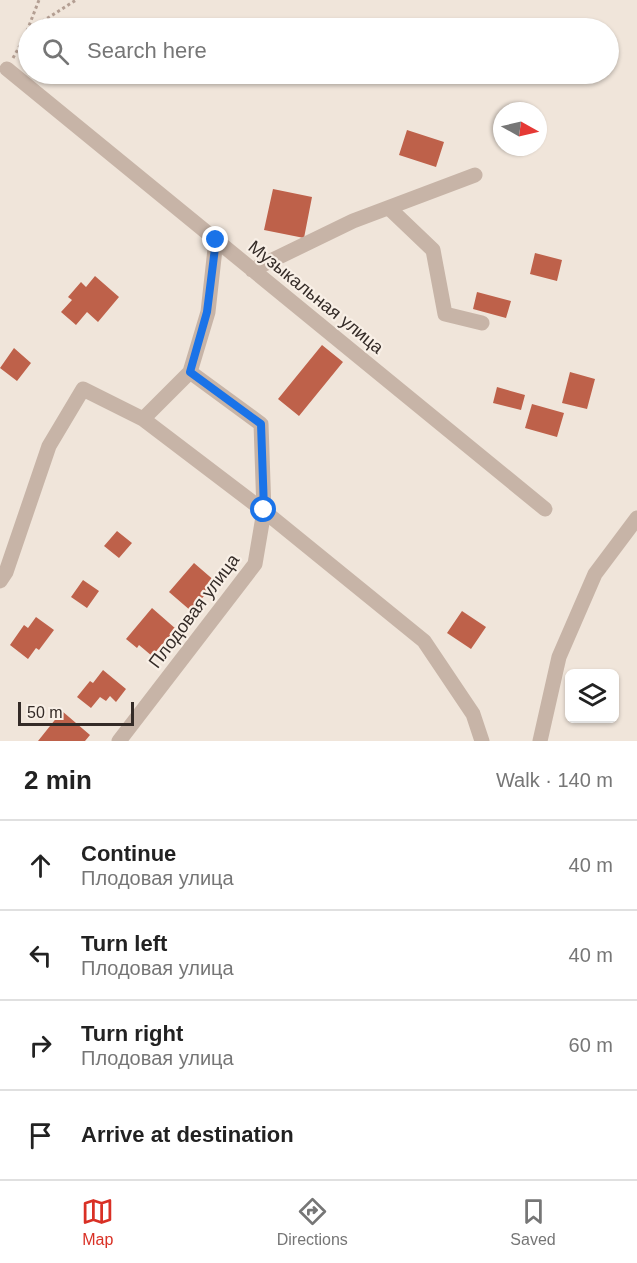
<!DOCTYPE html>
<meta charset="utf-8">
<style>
:root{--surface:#fff;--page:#f2f2f2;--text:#222;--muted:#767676;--line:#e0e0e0;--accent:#d93025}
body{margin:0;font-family:Arial,sans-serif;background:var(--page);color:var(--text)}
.controls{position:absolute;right:18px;bottom:18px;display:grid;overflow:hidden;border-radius:9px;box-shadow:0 2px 4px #0004}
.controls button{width:54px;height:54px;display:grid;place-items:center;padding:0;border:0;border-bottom:2px solid var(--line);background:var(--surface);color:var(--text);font:30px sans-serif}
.compass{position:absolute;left:493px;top:102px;width:54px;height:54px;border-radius:50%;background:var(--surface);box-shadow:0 2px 4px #0004;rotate:98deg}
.scale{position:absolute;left:18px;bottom:15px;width:116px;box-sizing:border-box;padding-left:6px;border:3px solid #342b27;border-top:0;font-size:16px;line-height:21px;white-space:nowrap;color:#342b27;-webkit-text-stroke:4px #f8efe6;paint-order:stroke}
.stop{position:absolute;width:18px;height:18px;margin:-14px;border:4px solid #1a73e8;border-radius:50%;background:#fff}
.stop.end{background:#1a73e8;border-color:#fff;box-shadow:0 2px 6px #0008}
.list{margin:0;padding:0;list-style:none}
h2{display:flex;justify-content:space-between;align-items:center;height:78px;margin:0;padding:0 24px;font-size:26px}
h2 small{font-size:20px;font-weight:400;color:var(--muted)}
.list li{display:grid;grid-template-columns:39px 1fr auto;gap:18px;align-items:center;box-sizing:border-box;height:90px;padding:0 24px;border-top:2px solid var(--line)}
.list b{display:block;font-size:22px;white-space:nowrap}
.list p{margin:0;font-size:20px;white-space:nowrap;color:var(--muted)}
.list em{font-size:20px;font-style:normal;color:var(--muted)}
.icon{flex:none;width:33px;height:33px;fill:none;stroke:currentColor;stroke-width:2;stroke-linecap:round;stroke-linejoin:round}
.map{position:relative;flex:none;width:637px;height:741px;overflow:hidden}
.search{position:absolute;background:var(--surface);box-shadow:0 2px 4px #0004;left:18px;right:18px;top:18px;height:66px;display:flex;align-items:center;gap:15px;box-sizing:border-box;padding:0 21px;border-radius:33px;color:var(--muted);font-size:22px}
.sheet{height:438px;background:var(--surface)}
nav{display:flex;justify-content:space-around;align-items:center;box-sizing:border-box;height:84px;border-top:2px solid var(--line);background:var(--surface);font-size:16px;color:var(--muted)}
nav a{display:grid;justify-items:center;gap:3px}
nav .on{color:var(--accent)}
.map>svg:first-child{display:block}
</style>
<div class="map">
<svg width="637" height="741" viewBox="0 0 637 741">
<rect width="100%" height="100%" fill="#f0e5da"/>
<path fill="#be614a" d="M407,130L444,142L436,167L399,155Z
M273,189L312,197L304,238L264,230Z
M535,253L562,260L557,281L530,274Z
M95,276L119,297L98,322L87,312L76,325L61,312L72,300L68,297L81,282L86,287Z
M477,292L511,301L506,318L473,309Z
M322,345L343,362L299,416L278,399Z
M14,348L31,363L17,381L0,368Z
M570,372L595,379L587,409L562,403Z
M497,387L525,395L521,410L493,403Z
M532,404L564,413L557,437L525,428Z
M117,531L132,543L119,558L104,546Z
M194,563L216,582L191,611L169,592Z
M83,580L99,591L87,608L71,597Z
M152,608L176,629L152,656L139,645L137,648L126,639Z
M462,611L486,627L471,649L447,633Z
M36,617L54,630L39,650L36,648L28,659L10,645L24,625L28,628Z
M103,670L126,689L116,702L110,696L106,701L100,697L91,708L77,697L90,681L93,683Z
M62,711L90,735L85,741H38Z"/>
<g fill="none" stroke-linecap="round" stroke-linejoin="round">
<path stroke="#b39e92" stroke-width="3" stroke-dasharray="3 3" stroke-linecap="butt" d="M32,28L76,0
M27,31L39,0
M13,58L28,31"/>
<path stroke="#c7b4a7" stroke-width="15" d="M7,69L545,509
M389,208L433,250L445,314L482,323
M252,270L353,221L475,175
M143,419L264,511L424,641L473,714L482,741
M0,581L6,572L49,446L83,389L143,419L190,372
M119,741L255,564L264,511L261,424L190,372L208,312L216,240
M540,741L559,657L595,574L637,518"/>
</g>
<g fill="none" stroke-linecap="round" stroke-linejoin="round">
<path stroke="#1a73e8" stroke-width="8" d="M216,240L207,312L190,372L261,424L264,510"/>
</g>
<g text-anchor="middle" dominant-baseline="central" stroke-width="4.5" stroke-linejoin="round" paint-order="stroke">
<g font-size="18" fill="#342b27" stroke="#f8efe6">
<text transform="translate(316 297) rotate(39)">Музыкальная улица</text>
<text transform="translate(194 611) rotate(-53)">Плодовая улица</text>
</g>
</g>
</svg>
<div class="controls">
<button><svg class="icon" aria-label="layers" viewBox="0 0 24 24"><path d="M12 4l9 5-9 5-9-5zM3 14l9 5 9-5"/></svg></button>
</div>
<svg class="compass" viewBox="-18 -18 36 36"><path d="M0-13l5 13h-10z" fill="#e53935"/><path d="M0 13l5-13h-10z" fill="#767676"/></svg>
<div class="scale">50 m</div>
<div class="stop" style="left:264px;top:510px"></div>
<div class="stop end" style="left:216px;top:240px"></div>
<div class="search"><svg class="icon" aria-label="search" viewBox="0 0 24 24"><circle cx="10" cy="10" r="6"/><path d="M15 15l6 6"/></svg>Search here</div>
</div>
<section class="sheet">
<h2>2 min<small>Walk · 140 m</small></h2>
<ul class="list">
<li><svg class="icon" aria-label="ahead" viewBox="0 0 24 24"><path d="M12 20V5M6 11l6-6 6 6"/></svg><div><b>Continue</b><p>Плодовая улица</p></div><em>40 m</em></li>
<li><svg class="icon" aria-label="left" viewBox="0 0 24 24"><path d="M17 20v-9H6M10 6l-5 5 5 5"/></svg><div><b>Turn left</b><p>Плодовая улица</p></div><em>40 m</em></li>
<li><svg class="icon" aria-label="right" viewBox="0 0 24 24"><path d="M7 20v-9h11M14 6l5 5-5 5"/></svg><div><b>Turn right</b><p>Плодовая улица</p></div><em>60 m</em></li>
<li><svg class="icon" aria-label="arrive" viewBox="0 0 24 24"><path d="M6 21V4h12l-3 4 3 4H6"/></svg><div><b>Arrive at destination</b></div></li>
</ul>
</section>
<nav>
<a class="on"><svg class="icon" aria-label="map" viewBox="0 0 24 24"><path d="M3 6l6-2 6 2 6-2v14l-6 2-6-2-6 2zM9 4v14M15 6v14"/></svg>Map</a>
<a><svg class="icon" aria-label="directions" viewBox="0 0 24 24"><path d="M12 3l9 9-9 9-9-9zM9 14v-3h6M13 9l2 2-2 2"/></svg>Directions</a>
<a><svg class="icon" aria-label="saved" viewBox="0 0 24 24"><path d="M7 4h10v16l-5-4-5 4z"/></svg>Saved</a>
</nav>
